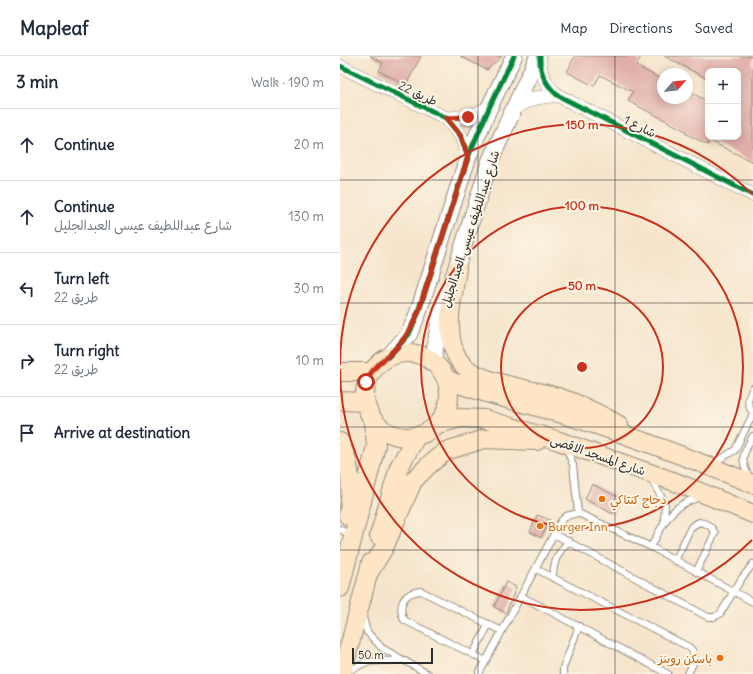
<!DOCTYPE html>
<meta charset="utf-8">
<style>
:root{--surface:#fff;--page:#f6f6f7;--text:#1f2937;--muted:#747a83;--line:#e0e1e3}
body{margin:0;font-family:Delius,"Playpen Sans Arabic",sans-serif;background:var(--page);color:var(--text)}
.controls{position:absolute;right:12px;top:12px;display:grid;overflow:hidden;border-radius:8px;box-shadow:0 2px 10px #0003}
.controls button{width:36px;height:36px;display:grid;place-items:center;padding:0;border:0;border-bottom:1px solid var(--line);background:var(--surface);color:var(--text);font:20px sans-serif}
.compass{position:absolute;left:317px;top:12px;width:36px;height:36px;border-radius:50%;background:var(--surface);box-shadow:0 2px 10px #0003;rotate:62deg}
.scale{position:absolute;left:12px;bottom:10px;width:81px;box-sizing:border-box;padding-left:4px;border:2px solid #2b2b2b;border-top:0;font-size:11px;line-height:14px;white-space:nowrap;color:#2b2b2b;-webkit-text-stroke:3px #fcf5e5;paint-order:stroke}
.stop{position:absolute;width:12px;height:12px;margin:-9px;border:3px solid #c8321e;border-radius:50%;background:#fff}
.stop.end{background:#c8321e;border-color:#fff;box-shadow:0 1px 4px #0008}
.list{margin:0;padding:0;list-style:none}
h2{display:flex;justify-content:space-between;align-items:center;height:52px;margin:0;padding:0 16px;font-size:17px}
h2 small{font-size:13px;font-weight:400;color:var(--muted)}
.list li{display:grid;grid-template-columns:26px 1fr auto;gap:12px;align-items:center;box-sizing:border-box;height:72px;padding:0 16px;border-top:1px solid var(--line)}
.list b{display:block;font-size:15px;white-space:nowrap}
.list p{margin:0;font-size:13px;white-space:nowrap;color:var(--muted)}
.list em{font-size:13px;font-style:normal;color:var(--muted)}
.icon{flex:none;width:22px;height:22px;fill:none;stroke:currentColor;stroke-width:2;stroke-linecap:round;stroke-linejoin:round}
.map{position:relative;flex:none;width:413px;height:618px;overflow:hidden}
header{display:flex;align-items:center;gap:24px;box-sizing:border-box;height:56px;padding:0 20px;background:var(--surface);border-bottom:1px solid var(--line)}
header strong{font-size:19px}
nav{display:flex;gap:22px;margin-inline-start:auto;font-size:14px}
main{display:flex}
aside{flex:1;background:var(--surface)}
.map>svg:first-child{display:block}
</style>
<header>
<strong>Mapleaf</strong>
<nav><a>Map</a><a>Directions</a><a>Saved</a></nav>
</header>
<main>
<aside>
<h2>3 min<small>Walk · 190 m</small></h2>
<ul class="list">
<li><svg class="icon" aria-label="ahead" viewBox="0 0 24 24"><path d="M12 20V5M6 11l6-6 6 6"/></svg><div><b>Continue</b></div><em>20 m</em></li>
<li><svg class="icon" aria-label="ahead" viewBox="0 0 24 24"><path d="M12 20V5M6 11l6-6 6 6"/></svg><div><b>Continue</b><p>شارع عبداللطيف عيسى العبدالجليل</p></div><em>130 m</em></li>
<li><svg class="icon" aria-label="left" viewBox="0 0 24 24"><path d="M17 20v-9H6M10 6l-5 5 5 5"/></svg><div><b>Turn left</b><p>طريق 22</p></div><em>30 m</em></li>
<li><svg class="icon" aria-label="right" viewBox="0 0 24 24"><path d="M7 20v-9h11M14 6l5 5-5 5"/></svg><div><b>Turn right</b><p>طريق 22</p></div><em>10 m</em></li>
<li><svg class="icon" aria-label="arrive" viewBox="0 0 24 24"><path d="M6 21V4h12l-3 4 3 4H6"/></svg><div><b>Arrive at destination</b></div></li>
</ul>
</aside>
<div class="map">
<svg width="413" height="618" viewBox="0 0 413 618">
<rect width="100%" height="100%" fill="#fcf5e5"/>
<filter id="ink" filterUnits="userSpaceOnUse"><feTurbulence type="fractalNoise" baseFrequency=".025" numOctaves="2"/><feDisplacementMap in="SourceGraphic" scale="8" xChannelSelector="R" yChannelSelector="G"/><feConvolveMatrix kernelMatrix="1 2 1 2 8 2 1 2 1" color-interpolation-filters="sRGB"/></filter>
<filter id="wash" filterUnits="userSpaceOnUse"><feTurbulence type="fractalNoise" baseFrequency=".012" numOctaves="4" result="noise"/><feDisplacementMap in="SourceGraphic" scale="16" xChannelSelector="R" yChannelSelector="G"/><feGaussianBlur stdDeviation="0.9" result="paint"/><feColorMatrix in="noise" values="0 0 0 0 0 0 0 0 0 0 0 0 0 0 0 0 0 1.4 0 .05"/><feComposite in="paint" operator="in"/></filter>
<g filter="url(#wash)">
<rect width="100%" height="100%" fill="#f6e5cc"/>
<g id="blocks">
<path fill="#e0ada8" d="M30,0H81L66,29L39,15L43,7Z
M120,0H162L147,14Z
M235,0H301L296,10L323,24V42H347V34L368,46V81H398V15H368V23L324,0H413V106L368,84V89L345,77L346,75L288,45L293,36L260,19L254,30L227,16Z
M252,428L280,442L273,458L245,443Z
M197,459L210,464L201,482L190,476Z
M166,526L176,531L166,557L154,551Z"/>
</g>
</g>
<g filter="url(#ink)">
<use href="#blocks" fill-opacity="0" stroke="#90887c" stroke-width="1"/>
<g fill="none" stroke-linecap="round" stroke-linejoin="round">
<g stroke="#90887c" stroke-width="8">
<path id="service" d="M413,332C407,343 406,347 413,357
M226,391L233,409L238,457
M373,408L395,394L413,358
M311,422L325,448L324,465
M409,422C400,402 402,399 413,380
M0,473L5,476
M214,478L368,561H374L380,558L402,522L413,508
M311,491C324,466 331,448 361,441
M335,505L351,471L359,466C367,467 371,470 375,477L356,516
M196,513L349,591L352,594L355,603L348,618
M213,522C213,506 218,496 229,485
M181,540L328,618
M23,561L27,576L42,592L88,618
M133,598L149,568
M146,605L64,564C57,549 64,536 81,535L162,575
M8,615L27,606L60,604
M139,618L221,465L226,460L238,457L311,491L413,546
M223,618V612L239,570"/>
</g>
<g stroke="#90887c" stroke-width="14">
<path id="minor" d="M200,0C199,16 205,28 217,39L413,139
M0,10L106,62L121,80L128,101
M175,51L196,42L217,39
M106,62L128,61L149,52"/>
</g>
<g stroke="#90887c" stroke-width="18">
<path id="tertiary" d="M48,301L69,278L78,257L128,101L149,52L174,0
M93,306L99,267L150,105L198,0"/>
</g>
<g stroke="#90887c" stroke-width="20">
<path id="secondary" d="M117,213C114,235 107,260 111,282C112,291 117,304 124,310C142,328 193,333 218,341C240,348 260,358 279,369
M25 339a42 42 0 1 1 84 0a42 42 0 1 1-84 0Z
M0,316H30
M106,323C144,339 183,346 222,358C287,378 350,402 413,428
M0,345L24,346
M98,368L120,362L144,363L216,384L338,427L413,458
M0,386C12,410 13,434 8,460
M39,480L59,411L76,381
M28,518L44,492L73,425L90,408L106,395L144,383L197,385
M0,532L36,390L34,366
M2,618L31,507"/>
</g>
<use href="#service" stroke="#fff" stroke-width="6"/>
<use href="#minor" stroke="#fff" stroke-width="13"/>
<use href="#tertiary" stroke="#fff" stroke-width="16"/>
<use href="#secondary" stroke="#fde5c5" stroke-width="18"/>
<g stroke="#fcf5e5" stroke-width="8">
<path id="cycleway" d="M200,0C199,16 205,28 217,39L413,139
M0,10L106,62L121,80L128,101
M48,301L69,278L78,257L128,101L149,52L174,0"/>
</g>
<use href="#cycleway" stroke="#00873e" stroke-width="5"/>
</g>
</g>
<g fill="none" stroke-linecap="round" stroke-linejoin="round" filter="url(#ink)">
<path stroke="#c8321e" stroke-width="5" d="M26,326C32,312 38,309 48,300C62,288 71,274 78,257L128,101L121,80L106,62L128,61"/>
</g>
<path fill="none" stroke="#2b2b2b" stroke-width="1" stroke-opacity="0.55" d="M138,0V618M275,0V618M0,124H413M0,247H413M0,371H413M0,494H413"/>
<g fill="none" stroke="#c8321e" stroke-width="2">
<circle cx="242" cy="311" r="81"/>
<circle cx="242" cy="311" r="161"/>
<path d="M412 484A242 242 0 0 1 0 313M0 309A242 242 0 0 1 412 138"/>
</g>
<g fill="#e8710a" stroke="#fcf5e5" stroke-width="1.5">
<circle cx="262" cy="443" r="4"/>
<circle cx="200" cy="470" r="4"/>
<circle cx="380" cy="602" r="4"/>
</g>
<g text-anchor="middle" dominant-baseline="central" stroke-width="4" stroke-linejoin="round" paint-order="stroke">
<g font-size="12" fill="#2b2b2b" stroke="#fcf5e5">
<text transform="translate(78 37) rotate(26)">طريق 22</text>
<text transform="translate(300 70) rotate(27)">شارع 1</text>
<text transform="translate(130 173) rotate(-72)">شارع عبداللطيف عيسى العبدالجليل</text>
<text transform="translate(258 399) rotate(19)">شارع المسجد الاقصى</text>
</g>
<g font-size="12" fill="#c56008" stroke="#fcf5e5" text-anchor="start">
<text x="270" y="443">دجاج كنتاكي</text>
<text x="208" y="470">Burger Inn</text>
<text x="372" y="602" text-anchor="end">باسكن روبنز</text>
</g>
</g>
<circle cx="242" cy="311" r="6" fill="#c8321e" stroke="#fcf5e5" stroke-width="2"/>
<g font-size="12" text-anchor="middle" font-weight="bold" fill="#c8321e" stroke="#fcf5e5" stroke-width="4" stroke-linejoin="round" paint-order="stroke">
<text x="242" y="73">150 m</text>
<text x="242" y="154">100 m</text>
<text x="242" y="234">50 m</text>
</g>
</svg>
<div class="controls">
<button>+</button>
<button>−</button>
</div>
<svg class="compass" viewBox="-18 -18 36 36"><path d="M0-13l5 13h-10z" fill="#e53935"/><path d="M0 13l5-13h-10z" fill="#747a83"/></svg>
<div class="scale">50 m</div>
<div class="stop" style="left:26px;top:326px"></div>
<div class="stop end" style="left:128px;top:61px"></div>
</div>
</main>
